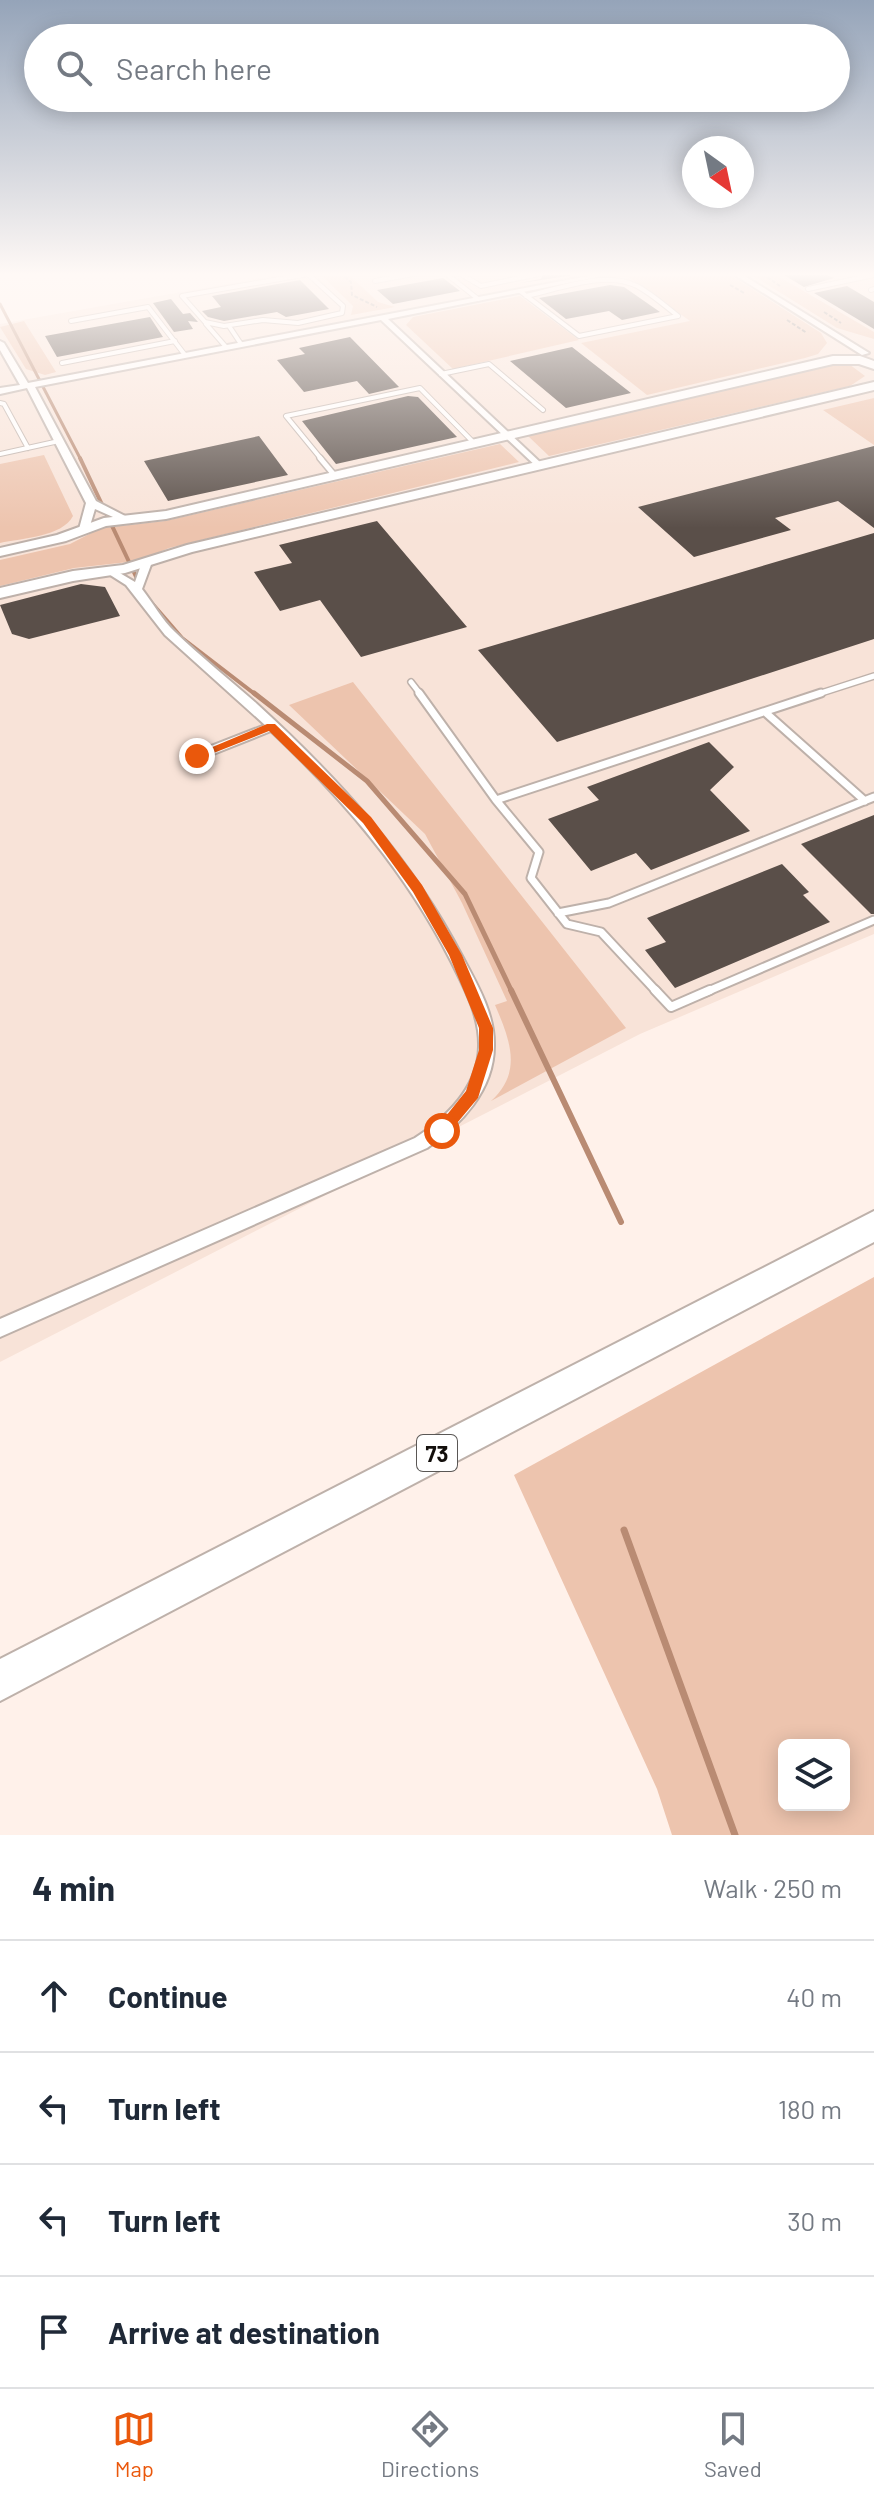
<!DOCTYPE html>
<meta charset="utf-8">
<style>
:root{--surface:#fff;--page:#f6f6f7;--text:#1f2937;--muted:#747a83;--line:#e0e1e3;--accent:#ea580c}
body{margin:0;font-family:Barlow,sans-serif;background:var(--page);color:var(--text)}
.controls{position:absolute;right:24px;bottom:24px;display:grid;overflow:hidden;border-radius:12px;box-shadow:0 4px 20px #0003}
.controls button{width:72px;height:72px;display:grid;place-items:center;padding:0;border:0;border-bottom:2px solid var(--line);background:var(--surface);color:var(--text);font:40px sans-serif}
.compass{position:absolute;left:682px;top:136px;width:72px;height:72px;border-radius:50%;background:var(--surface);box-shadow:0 4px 20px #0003;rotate:147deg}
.stop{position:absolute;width:24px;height:24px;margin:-18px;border:6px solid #ea580c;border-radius:50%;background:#fff}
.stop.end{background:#ea580c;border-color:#fff;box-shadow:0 2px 8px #0008}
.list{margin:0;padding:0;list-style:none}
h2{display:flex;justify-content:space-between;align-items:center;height:104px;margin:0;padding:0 32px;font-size:34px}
h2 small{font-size:26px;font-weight:400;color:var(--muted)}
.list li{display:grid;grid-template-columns:52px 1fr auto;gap:24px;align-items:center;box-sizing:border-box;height:112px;padding:0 32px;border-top:2px solid var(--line)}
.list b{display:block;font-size:30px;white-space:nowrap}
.list em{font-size:26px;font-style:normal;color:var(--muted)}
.icon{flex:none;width:44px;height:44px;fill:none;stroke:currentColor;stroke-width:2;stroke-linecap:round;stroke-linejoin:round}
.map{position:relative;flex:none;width:874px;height:1835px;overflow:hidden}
.search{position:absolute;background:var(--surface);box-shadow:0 4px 20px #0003;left:24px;right:24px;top:24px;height:88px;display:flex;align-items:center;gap:20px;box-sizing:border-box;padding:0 28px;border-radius:44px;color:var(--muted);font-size:30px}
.sheet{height:552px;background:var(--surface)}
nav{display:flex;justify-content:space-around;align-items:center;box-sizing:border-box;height:112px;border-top:2px solid var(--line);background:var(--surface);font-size:22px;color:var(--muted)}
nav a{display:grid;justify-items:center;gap:4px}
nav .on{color:var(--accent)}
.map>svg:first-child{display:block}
</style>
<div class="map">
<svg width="874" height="1835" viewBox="0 0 874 1835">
<rect width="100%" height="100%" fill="#fff1ea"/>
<path fill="#f8e3d8" d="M294,272H874V934L640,1034L0,1362V324Z"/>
<path fill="#edc4ae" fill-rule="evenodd" d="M318,272H346L378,302L395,307L351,315L353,306Z
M657,272L727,273L821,333L827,343L818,354L805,358L647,395L581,343L690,321L628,277Z
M747,272H771L874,332V339L837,328Z
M520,296L579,340L453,369L406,325L413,317Z
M24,321L56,372L45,375L26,369L0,327Z
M837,364H849L865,376L850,386L549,456L528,436Z
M874,398V445L823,410Z
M500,444L519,462L169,548L137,561L74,568L0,586V560L70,544L101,528L165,521Z
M44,455L73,516C62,537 22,538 0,543V464Z
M353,682L626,1028L491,1101C523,1072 510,1040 495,1005L507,1001L462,903L425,834L289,705Z
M874,1277V1835H672L657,1789L514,1475ZM784,1745H844V1805H784Z"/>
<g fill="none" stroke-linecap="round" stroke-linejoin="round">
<path stroke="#b98b73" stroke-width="3" d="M0,304L81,460"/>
<path stroke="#b98b73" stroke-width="4" d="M80,458L139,583
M150,601L182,638L256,695"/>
<path stroke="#b98b73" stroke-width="5" d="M254,693L367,781L465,894L512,992"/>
<path stroke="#b98b73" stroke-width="6" d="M511,990L621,1222"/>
<path stroke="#b98b73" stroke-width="7" d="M624,1530L735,1835"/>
</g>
<path fill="#5a4f49" d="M543,272H595L520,283L541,279Z
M779,272H822L834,278L804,287Z
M443,278L460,291L393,304L377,290Z
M300,280L329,309L286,317L277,312L224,321L208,317L202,311L221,307L212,296Z
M610,285L624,287L660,312L622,320L609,311L566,319L539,298Z
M847,286L874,302V329L814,293Z
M171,299L183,314L190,313L198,322L188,321L193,329L174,332L153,303Z
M150,317L163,337L57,357L45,336Z
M350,337L399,387L369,394L357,381L304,392L277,360L305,354L299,348Z
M572,347L631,393L566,408L510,361Z
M408,396L418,397L457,437L336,464L302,421Z
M259,436L288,475L168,501L144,461Z
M874,446V528L838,501L775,518L791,530L694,557L638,507Z
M377,521L467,627L361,657L320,600L280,611L254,572L292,563L279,545Z
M874,533V639L557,742L478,650Z
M81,584L105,587L120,616L29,639L12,634L0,605Z
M709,742L734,767L710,790L750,831L651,870L636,853L591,871L548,819L599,800L587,787Z
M874,815V914H871L801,844Z
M782,864L809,892L803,895L830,922L675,988L645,950L666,942L647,918Z"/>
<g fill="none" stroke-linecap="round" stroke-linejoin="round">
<g stroke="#beb1aa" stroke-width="6">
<path id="lane-far3" d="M444,272L478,299
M457,272L481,286L539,274
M308,274L343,306L342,313L298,323L263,320L224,326L205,322L182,296Z
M375,281L424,272
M808,289L874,275
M871,290L874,289
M520,291L579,336L678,316
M526,296C560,289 604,270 637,286C652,294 665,306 678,316
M71,321L148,307L185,355
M206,324L226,347
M229,326L241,344
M62,363L175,341
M441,374L489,364L543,410
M0,403L4,404L28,448
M0,454L59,441
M322,460L286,416L420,388L474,443"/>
</g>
<g stroke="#beb1aa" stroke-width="8">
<path id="lane-far2" d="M320,458L335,476
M411,682L421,695
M815,695L874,676"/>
</g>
<g stroke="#beb1aa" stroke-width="11">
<path id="lane-far1" d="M419,693L496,800
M765,712L865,801
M558,913L609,903L874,797
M657,992L601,932L567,924L531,878L539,852L496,800L821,693
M706,992L874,920"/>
</g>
<g stroke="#beb1aa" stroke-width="12">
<path id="lane" d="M655,990L671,1007L710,990"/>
</g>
<g stroke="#beb1aa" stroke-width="4">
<path id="street" d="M609,272H622L388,319L542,464L544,466L539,469L381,320L35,387L96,501L131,519L122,521L95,509L89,529L84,532L79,529L86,503L27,388L0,394V388L20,385L0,350V341L4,343L28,383Z
M730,272H738L869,353L862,355Z
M147,559L152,562L142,589C153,603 162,620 175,632C201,657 230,680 257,704C338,778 411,858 462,956C477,984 495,1014 494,1046C494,1090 461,1125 427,1148L0,1337V1319L415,1138C447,1117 478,1088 479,1047C480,1016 464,987 451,961C406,872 343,799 271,731L201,759H193L191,756L193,753L265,725L165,635L126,585L104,571L109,568L113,569L135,582L142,562Z"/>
</g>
<g stroke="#beb1aa" stroke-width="4">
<path id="secondary" d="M833,356H860L874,361V369L859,364H833L166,519L106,526L66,541L0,556V548L57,535L104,518L166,511Z
M874,382V390L192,552L125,573L73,581L0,598V588L73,571L123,565L187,545Z"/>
</g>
<g stroke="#beb1aa" stroke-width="4">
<path id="highway" d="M874,1211V1242L0,1701V1659Z"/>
</g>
<path stroke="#918782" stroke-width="2" stroke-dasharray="4 2" stroke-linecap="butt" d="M340,273L351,282L352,295L377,307
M767,277L780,286
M730,285L744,293
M824,312L841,323
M787,320L807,333"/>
<use href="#lane-far3" stroke="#fff" stroke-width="4"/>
<use href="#lane-far2" stroke="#fff" stroke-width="5"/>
<use href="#lane-far1" stroke="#fff" stroke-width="7"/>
<use href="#lane" stroke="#fff" stroke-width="8"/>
<use href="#street" fill="#fff" fill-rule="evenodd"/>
<use href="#secondary" fill="#fff" fill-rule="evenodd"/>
<use href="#highway" fill="#fff" fill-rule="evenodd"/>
</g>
<linearGradient id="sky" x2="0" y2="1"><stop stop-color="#95a4b9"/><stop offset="0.52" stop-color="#fff9f6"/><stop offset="1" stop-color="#fff9f6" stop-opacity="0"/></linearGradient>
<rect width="874" height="528" fill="url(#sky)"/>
<path fill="#ea580c" d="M267,724H275L371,817L422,885L462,955L493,1028V1050L478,1098L447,1135L442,1137L434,1131L466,1091L479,1050V1028L449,955L413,892L363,823L269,731L201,758L191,756Z"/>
<g text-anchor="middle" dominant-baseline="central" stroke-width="8" stroke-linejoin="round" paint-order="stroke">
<rect fill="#fff" stroke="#5a5755" stroke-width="2" x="417" y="1435" width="40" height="36" rx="6"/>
<g font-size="22" font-weight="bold" fill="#130f0c">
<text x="437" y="1453">73</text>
</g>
</g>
</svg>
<div class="controls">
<button><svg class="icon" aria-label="layers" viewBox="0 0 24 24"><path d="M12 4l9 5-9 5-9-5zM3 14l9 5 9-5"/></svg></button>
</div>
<svg class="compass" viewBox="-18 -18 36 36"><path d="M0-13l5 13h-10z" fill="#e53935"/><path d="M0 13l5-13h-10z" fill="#747a83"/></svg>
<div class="stop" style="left:442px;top:1131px"></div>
<div class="stop end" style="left:197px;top:756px"></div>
<div class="search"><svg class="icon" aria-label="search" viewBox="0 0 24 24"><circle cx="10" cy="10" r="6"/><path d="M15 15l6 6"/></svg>Search here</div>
</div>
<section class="sheet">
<h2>4 min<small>Walk · 250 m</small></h2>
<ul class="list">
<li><svg class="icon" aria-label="ahead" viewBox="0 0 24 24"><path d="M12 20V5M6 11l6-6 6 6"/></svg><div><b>Continue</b></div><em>40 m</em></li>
<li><svg class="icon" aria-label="left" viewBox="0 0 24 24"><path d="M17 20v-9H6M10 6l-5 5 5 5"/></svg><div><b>Turn left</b></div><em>180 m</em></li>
<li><svg class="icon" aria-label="left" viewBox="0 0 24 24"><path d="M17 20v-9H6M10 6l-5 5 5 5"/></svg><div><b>Turn left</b></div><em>30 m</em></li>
<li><svg class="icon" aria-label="arrive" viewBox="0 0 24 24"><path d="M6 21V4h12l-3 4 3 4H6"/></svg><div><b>Arrive at destination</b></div></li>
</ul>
</section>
<nav>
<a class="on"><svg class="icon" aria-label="map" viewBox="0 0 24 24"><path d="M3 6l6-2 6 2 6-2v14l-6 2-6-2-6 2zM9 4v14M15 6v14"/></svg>Map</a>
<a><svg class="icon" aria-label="directions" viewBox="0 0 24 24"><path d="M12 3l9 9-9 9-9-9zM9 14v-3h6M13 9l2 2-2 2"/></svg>Directions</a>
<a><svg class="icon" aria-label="saved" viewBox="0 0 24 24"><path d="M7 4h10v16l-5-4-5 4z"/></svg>Saved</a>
</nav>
